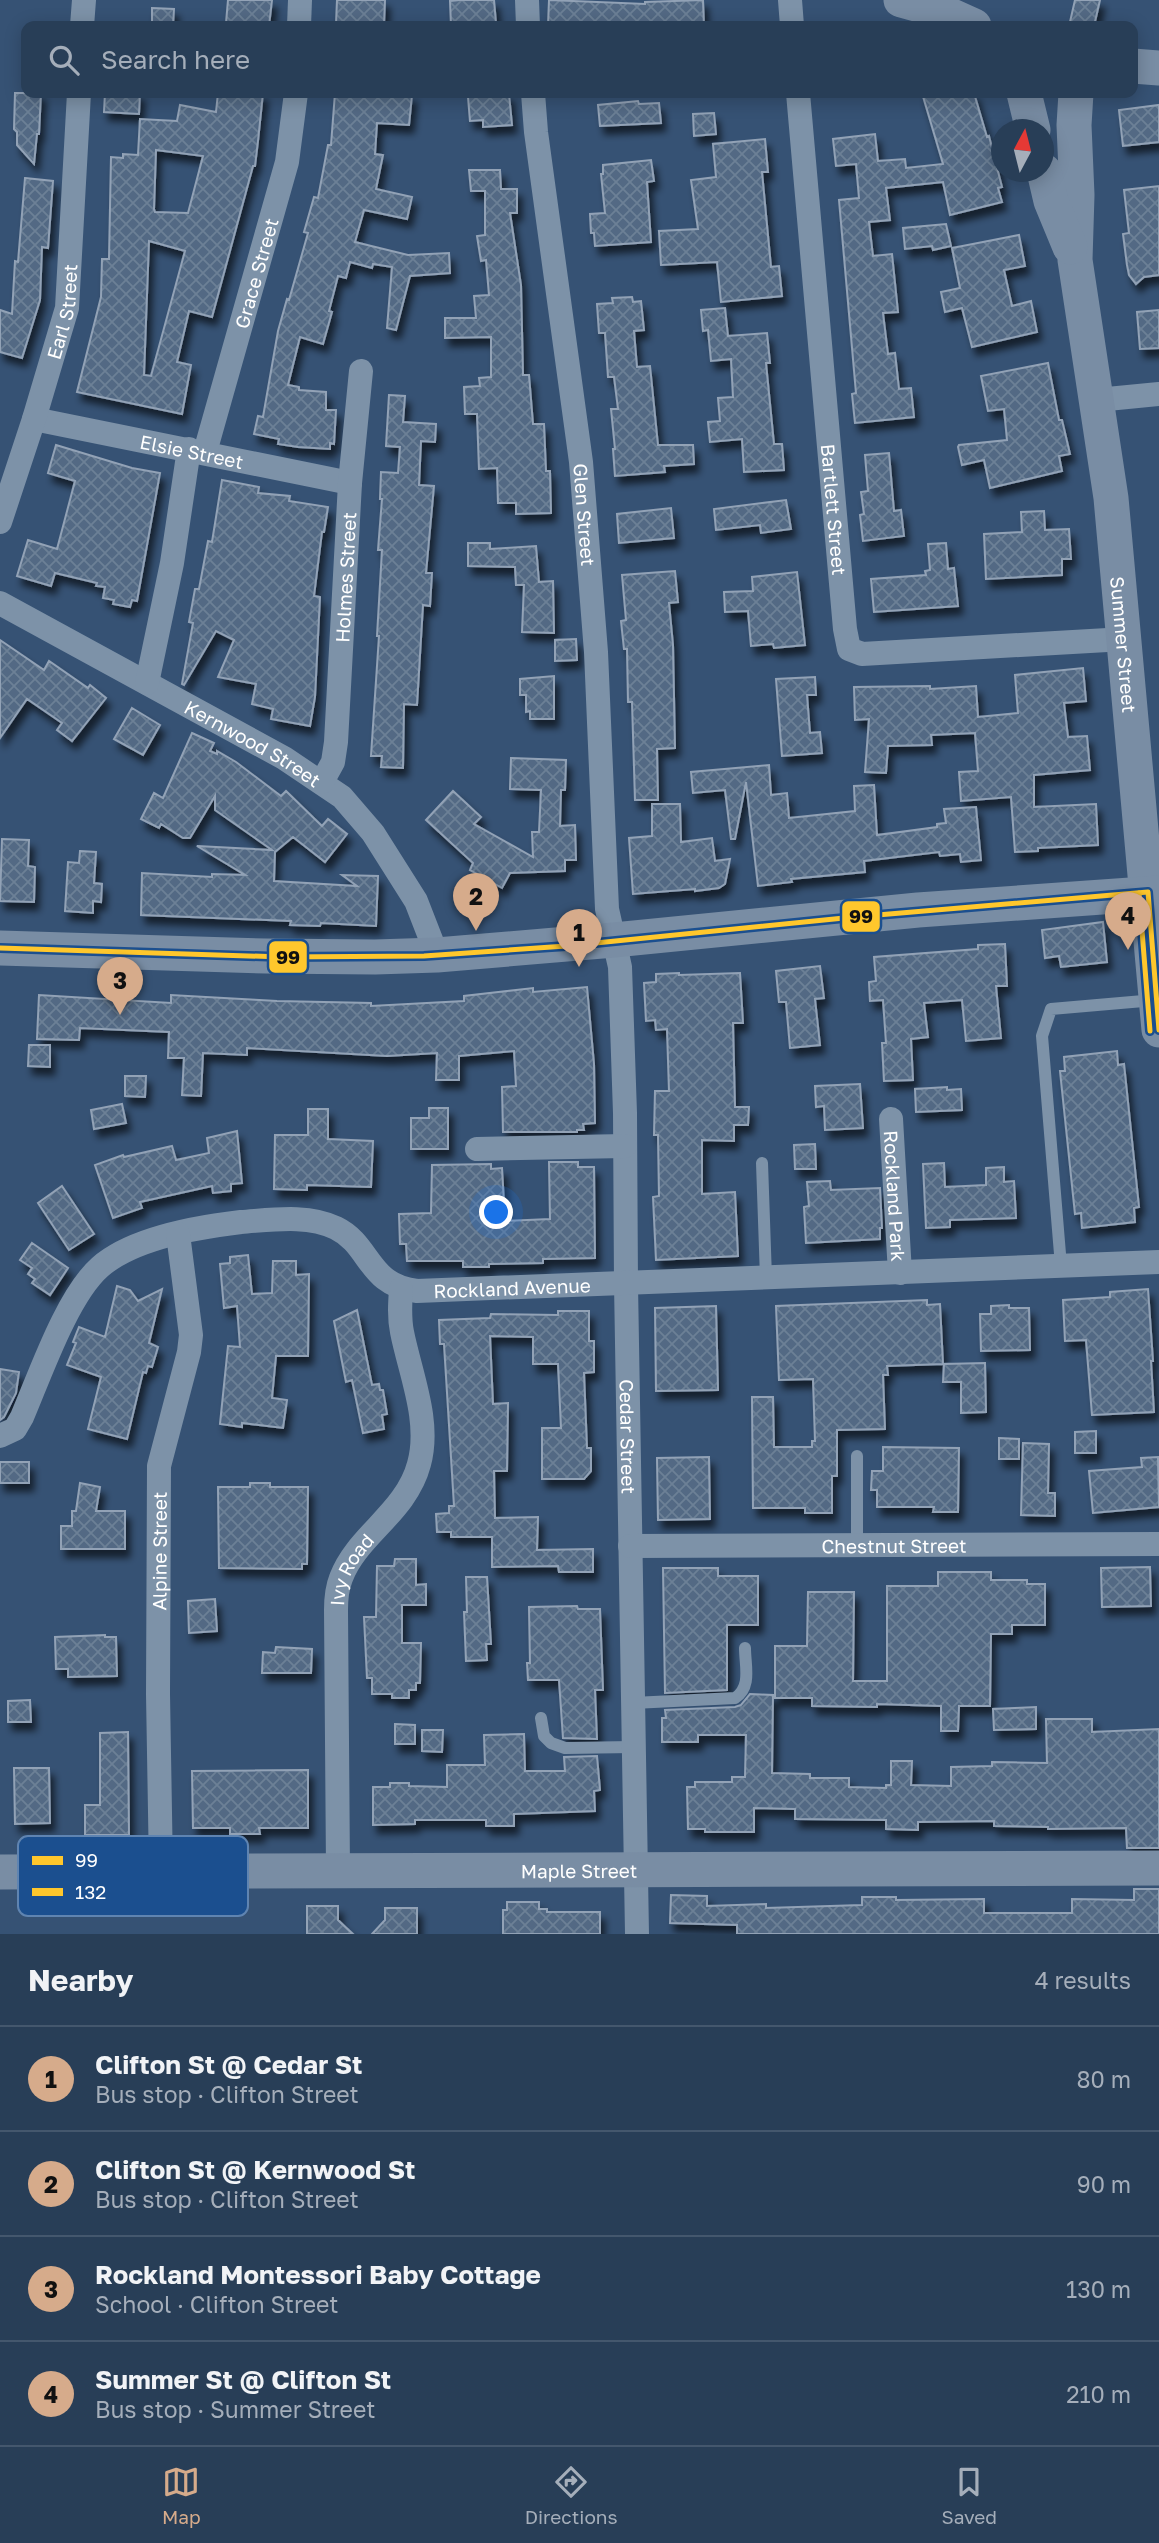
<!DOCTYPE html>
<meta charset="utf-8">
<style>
:root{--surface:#283e57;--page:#30455d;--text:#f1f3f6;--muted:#a5aeba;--line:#44576d;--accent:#d6ab8b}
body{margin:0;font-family:"Golos Text",sans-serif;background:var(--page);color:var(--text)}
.compass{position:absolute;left:991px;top:119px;width:63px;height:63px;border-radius:50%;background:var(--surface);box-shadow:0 4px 18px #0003;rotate:7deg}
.you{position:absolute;left:497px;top:1213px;width:24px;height:24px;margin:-18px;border:5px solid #fff;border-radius:50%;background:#1a73e8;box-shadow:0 0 0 10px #1a73e833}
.badge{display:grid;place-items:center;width:46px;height:46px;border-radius:50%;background:var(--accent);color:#111;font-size:23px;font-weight:700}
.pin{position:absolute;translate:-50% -58px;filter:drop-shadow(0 2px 4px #0008)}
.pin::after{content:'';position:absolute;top:37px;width:24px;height:21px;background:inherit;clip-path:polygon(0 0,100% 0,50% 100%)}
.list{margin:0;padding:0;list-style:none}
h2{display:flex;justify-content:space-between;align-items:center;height:91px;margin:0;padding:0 28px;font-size:30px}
h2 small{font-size:23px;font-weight:400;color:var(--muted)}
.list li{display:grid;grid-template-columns:46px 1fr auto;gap:21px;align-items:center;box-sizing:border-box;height:105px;padding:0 28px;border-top:2px solid var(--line)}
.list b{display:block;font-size:26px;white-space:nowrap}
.list p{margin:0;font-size:23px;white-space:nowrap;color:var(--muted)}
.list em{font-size:23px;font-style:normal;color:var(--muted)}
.icon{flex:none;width:38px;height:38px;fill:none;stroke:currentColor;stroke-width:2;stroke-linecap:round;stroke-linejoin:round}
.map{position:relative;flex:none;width:1159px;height:1934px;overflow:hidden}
.search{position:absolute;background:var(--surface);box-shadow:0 4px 18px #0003;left:21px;right:21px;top:21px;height:77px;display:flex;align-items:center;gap:18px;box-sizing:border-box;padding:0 24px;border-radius:14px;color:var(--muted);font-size:26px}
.sheet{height:511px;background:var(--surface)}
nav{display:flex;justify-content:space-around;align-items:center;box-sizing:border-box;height:98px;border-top:2px solid var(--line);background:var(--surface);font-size:19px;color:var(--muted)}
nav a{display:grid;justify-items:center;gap:4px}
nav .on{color:var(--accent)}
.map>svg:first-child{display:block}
</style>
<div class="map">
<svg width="1159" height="1934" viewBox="0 0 1159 1934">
<defs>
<pattern id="building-cross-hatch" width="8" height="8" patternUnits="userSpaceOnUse" patternTransform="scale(1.75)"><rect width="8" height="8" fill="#526984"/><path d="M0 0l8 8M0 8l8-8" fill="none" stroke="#6c8096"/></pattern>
<filter id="shadow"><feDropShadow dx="4.5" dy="8" stdDeviation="3.5" flood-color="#0009"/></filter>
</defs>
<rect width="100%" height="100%" fill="#365274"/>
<path fill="url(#building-cross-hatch)" stroke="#92a2b6" stroke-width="2" fill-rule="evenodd" filter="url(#shadow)" d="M228,0H272L269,26L226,23Z
M337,0H385L384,25L336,24Z
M460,0H494L496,23L451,26L450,1Z
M549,0L645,4V2L703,0L704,26H548Z
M1075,0H1100L1094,26L1070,22Z
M152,8L174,9L173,26H152Z
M15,93H41L39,134H37L34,164L17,145V132L14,129Z
M105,93H140L139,114L104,112Z
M218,93H263L258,141L255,166H253L212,317L189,311L177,362L191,365L182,414L77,392L101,297L102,259H109L111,157L123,158V154L138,155L140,119L177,121L180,105L216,112ZM156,150L203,156L188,213L155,212L154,209ZM149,241L185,251L151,376L144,375Z
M335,93L412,95L409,125L377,123L375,154L383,155L376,189L412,197L407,219L364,210L355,242L408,255L449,253L450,273L410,276L396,330L387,328L392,267L373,264L372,268L350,262L346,278L338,276L329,311L332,312L323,344L300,337L288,385L299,387V390L326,392V410H336L334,444L330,443V449L298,447L278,444L279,439L254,434L258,416L263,417L278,331L287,299L289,300L308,233L304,232L314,197L318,198L328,145H331Z
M922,93H974L987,137L989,136L1002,187L998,188L1002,202L950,215L943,182L886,188L890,220L869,222L873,256L892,254L898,312L883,313L888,354L895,353L899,389L911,388L914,417L855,423L852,394L856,393L839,200L859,198L856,164L836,166L833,139L875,134L878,161L905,159L906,168L943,164Z
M509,94L512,125L483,127V120L470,121L468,97Z
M638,101L639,104L659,103L661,123L600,126L598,105Z
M1159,105V142L1123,146L1119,110Z
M714,113L716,134L694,136L693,114Z
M765,139L768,172H762L771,267L779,266L782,296L721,302L717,262L661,265L659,231L698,229L691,180L716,177L713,144Z
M651,160L654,181L647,182L651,242L595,246L594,233H591L590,214L605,213L601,174H603V165Z
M469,170H500L501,189H517V213H510L521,285L523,375H529L533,424H544L546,471H550L551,513L516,514V503H498L497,468L479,469L477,414H465L464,387L480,386L479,378L491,377V337L445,338V318H476L474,296L489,295L486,260L481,261L477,236L485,235V191H471Z
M25,178L53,181L48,248L42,247L40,300L22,358L0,352V310L12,314L15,261L18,262Z
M1159,186V275L1144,277L1136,284L1129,275L1127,265L1123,234L1129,233L1124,190Z
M946,224L951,246L933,250L932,246L905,249L903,228Z
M1019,235L1025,266L1004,270L1012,306L1031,301L1037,332L972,347L962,308L945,312L941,292L960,288L952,248Z
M632,297L633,302L641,301L644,330L634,331L637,367L650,366L658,445H693L694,464L664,466L665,472L615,476L613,449H615L611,409H618L614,377H608L605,333H599L597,304L613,303L612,298Z
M725,308L728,336L767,333L770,363H766L774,444H782L784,470L744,472L742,439L710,442L708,422L720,421L718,398L733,397L731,359L711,361L708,330L703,331L701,310Z
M1159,310V348L1140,349L1137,312Z
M1048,363L1059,420H1062L1070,454L1059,456L1062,471L990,488L984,460L962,465L958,447L959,445L1007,440L1004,409L988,411L981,376Z
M389,395L405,396L403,422L436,424L435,442L421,441L419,485L434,486L426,573H432L430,606L423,605L417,705L404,704L403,768L381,767L382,756H371L379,636H377L382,550H378L382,499H380L381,472L398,473L400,447L386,446Z
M56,445L132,468L160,473L137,601L132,600L130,607L113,604L114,600L103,598L105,587L96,586L97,583L55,573L51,586L17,576L28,540L57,549L75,481L48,473Z
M889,453L894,511L901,510L904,536L863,541L860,515L864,514L861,492L868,491L865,455Z
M222,480L259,487L258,493L290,496L289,501L328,507L324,532H322L314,596L320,597L315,697L310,726L271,719L273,709L252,704L256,684L218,677L234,640L216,631L184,685L182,684L193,623L189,622L195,589H199L208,541L212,542Z
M786,500L791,529L761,533L760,525L716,530L714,509Z
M671,508L674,538L619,543L617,514Z
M1044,511L1045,530L1069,529L1071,559H1062V575L986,579L984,534L1022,532L1021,512Z
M468,543H490V549L536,546L539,582L553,581L554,633L522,632L524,585H516L515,567L468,566Z
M946,543L948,569L954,568L958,606L874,612L871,579L926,575L925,571L930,570L928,544Z
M675,571L678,602L669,603L673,645L675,748L657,749L658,800H635L632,702H628L627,649H624L621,621L626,620L622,575Z
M797,572L805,645L774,648L773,644L751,646L748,611L725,612L724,592L753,591L752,577Z
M576,639L577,660L555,661V640Z
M0,640L44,670L49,661L88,688L90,685L106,698L72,741L57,730L62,723L27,699L0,738Z
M1083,668L1086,701L1064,703L1068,737L1087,736L1090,770L1034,775V807L1096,804L1098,845L1038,848V851L1015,852L1011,797L961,801L959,772L978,771L975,733L931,735L932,745L888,746L886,773L865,772L869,719L855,720L854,687L930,686V689L976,686L978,717L1018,713L1015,675Z
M554,676V719H530V711L526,712V695H520V679Z
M815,677L816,695H807L810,733L820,732L822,753L782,756L776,679Z
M132,708L160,725L143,755L114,739Z
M192,733L214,743L210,751L217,754V751L236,762L281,796L286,791L322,826L328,819L347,834L325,862L293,837L275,852L274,881L357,886L342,875L378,876L376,926L321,923L320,926L290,925L291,921L141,915L142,873L212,877V874L245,875L197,846L272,850L215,810V796L190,838H183L161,824L159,828L141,819L154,793L163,798Z
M511,758L566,760L565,790H561L560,826L575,825L576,860H565V871L510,873L502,888L470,870L473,863L426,820L453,791L481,817L474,824L533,857L532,832H539L541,790L510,789Z
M769,765L771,795L787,793L789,818L855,811L854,786L874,785L877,835L937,827V824L946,823L944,809L976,807L981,860L961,862L960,854L940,856L939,852L864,861L865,872L791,879L792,882L758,886L746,782L735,839H731L725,790L693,793L691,772Z
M652,804H680L681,842L712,838L715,861L730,859L725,884L719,888L695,891V889L633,894L629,838L652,836Z
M2,839L29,840L28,866L35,867L34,902L0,901Z
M80,851L96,852L94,883L102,884L101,902L93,901V913L65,911L68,862L79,863Z
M1103,922L1107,962L1061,967L1059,956L1045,958L1042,930Z
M1005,944L1007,986H996L1001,1038L966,1041L962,1000L924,1003L928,1037L911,1039L913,1080L884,1081L882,1043H886L883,1000L870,1001L869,982L876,981L874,957L978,949V945Z
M820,966L824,998L815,999L820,1045L790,1048L786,1002H779L776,971Z
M679,973V975L740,973L743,1023H733L735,1107H749L748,1125H734V1141L702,1140V1194L735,1192L738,1256L656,1260L653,1197L659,1196L658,1135H654L655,1091H669L667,1029L656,1030L655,1020L646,1021L644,983L656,982V974Z
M587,987L594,1064L595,1123L583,1124L584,1130H577V1132H503L502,1087L516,1086L514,1051L459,1056V1080H436L437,1053L387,1056L247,1048V1055L203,1053L201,1096L182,1095L184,1058H168L169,1032L80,1028L79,1040L37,1039L39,995L171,1003V995L277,1001L371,1003V1006L464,1001V996L533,988V992Z
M29,1045H50V1067L28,1066Z
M1117,1051L1118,1065L1124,1064L1139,1207L1134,1208L1135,1222L1082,1228L1081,1213L1075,1214L1060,1071H1065L1064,1057Z
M125,1076H146L145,1097L125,1096Z
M860,1084L863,1128L825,1130L824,1106L816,1107L815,1086Z
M947,1087V1090L961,1089L962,1110L916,1112L915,1089Z
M122,1104L126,1123L94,1129L91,1110Z
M429,1108H448V1149H411V1118H429Z
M308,1109H328V1139L373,1141L371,1187L307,1185V1190L274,1189L275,1135H308Z
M237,1131L242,1183L231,1184V1191L213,1193L212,1186L140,1202L142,1208L113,1218L95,1165L123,1155L124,1157L172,1146L176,1160L209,1153L207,1138Z
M815,1144L816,1169H795L794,1145Z
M549,1162H578V1167H594L595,1258L543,1259V1263L489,1264V1267H463V1261H407L406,1244H400L399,1214L431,1213L432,1165L491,1164V1169L502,1168L505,1221L550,1219Z
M944,1163L945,1187L986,1185V1168L1004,1167V1182L1014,1181L1016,1218L950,1220V1227L926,1228L923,1164Z
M830,1181L831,1190L880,1188L882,1228H880V1239L806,1243L804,1207L809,1206L807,1182Z
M62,1186L94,1234L69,1250L38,1203Z
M32,1243L68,1268L50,1295L32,1283L35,1279L28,1274L32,1268L20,1260Z
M248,1255L252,1294L272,1293L273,1261H296V1275L309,1274L308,1356H276L272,1398L287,1400L283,1428L242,1423V1427L220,1424L228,1346L240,1347L237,1306L224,1308L220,1264L230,1263V1257Z
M117,1286L130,1290L138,1301L162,1289L149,1343L158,1347L152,1367L148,1366L146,1373L143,1372L127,1439L88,1429L101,1377L67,1365L76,1343L73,1342L79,1327L105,1337Z
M1148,1289L1153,1361H1151L1154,1412L1092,1415L1086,1340L1065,1341L1063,1300L1110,1297V1292Z
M927,1300V1305L940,1304L943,1364L887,1366L888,1375H883L885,1429L837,1430V1476H832V1513H805V1508H753L752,1397H773L774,1447H812V1441H815L813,1379L779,1380L776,1306Z
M1009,1305V1308H1029L1030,1350L981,1351L980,1314H991V1306Z
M716,1306L718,1390L656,1391L655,1308Z
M357,1310L372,1385L379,1384L380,1390H383L387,1414L382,1415L384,1429L363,1433L352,1380L346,1382L334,1321Z
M558,1311H589V1341H594V1372L584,1373L587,1448H591V1471L584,1479H542V1428H561L558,1364H533V1337L490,1336L493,1404L508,1403L507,1471H494L495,1518L538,1517L537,1550L593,1549V1572H559L558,1566L492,1567V1537H451V1532H437L436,1514L449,1513V1506H454L444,1344H440L439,1320L490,1318L491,1314L558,1315Z
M985,1363L986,1412L961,1413V1382H943L944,1364Z
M0,1369L19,1372L16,1393L4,1417L0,1420Z
M1096,1431V1453H1075V1432Z
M999,1438L1019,1439V1459H999Z
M1023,1443L1049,1444L1048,1493H1055V1516L1021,1515Z
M883,1447L959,1448L958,1512H933L934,1507H877V1490H871L872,1471H883Z
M709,1457L710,1519L658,1520L657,1458Z
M1158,1457L1159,1507L1093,1513L1089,1471L1142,1467L1141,1458Z
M0,1462H29V1483H0Z
M80,1483L100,1487L96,1511H125V1549H61V1526H72V1511H76Z
M250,1483H270V1487H308L307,1564H302V1569L219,1568L218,1487H250Z
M395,1559H416V1585L426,1584V1605H402V1643H421L420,1683H416V1690H409V1698H392V1694H372V1678H367L364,1617H376L377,1566H394Z
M1150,1567L1151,1606L1102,1607L1101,1568Z
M663,1568H718V1576H758V1625H727V1690L665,1693Z
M938,1572H991V1580H1027V1584H1045V1625H1012V1634H991L990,1706H959L958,1731H941V1706L877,1704V1707L812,1706V1698H775V1646H807L808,1592H854L853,1681H887V1586H938Z
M466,1577H487L491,1644H486L487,1660L466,1661L464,1612H467Z
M215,1599L217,1631L189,1633L188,1601Z
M577,1606L578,1609H600L603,1690H595L597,1739L563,1738L559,1680H528L527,1663H530L529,1607Z
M105,1635V1637H116L117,1676L68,1677V1669H56L55,1637Z
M276,1647L312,1649L311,1673H262L263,1652L275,1653Z
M750,1694L773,1695L772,1773L810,1774V1778H849V1787L886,1788V1785H891V1761H912L911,1785L951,1786V1767L992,1766V1762L1047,1763L1046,1719H1092V1732L1159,1729V1848H1127L1126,1828L1048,1829V1827L994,1826V1821L918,1822V1830L886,1829V1820L795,1819V1809L754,1808V1832H705V1829H688L687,1787H695V1782H732V1777H745L746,1735H698V1742H662V1718H666L665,1710L735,1707L741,1705Z
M30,1700L31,1722H8V1701Z
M1036,1707V1729L994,1730L993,1709Z
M395,1724L415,1725V1744H395Z
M422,1730H443L442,1752L422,1751Z
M128,1732L129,1835H85V1805H100V1733Z
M524,1734L525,1771H565L564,1757L597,1756L600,1790L594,1791L595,1811L514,1814V1826H486V1820H415V1824L373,1825V1787H390V1783H409V1786L447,1787V1765H485L484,1735Z
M14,1768H49L50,1823L15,1824Z
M308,1770V1828H259L260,1834H230V1828H193L192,1771Z
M1134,1889H1159V1934H737V1925L670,1923L671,1895L707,1896V1906L766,1904V1908L862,1905V1897H896V1900L984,1899V1913H1072V1899L1134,1900Z
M507,1902H539V1909H547V1912H600V1934H503V1910H507Z
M307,1906H338V1920L353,1934H307Z
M385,1908H417V1934H372L385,1920Z"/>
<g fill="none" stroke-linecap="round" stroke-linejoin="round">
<path stroke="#7d92a8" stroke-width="12" d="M762,1163L766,1278
M1061,1266L1042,1036L1051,1009L1155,1000
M857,1456V1545
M633,1703L735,1698C752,1687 745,1666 745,1648
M541,1718L544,1736L551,1743L565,1748L633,1747"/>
<g stroke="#7d92a8" stroke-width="24">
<path d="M527,0L528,26"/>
<path d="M790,0L792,26"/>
<path d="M82,26L84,0"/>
<path d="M299,26L300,0"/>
<path id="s1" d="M533,93L536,132L581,462L596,652L607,909L620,967L625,1113L626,1284L637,1934"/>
<path id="s2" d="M798,93L845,629L849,649L862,654L1125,639"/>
<path d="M1097,400L1159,394"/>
<path id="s3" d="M34,419L350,483"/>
<path id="s4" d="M205,452L287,162L296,93"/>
<path id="s5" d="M0,522L34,419L67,308L79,93"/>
<path id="s6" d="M0,603L284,758L342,797L373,833L416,901L437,955"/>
<path d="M147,683L172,563L189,449"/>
<path id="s7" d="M322,782L333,762L336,742L350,483L361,371"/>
<path id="s8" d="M891,1119L900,1273"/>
<path d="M477,1149L625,1146"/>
<path id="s9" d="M0,1436L15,1429L22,1417C40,1375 67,1296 100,1267C133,1238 198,1227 241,1222C271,1220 308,1214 336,1228C371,1245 367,1285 417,1291L1159,1262"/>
<path id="s10" d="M630,1546L1159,1544"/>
<path id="s11" d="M338,1870L336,1610C336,1600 337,1588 341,1578C357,1535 406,1513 419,1464C431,1421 410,1373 402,1332C399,1317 400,1303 401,1289"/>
<path id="s12" d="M161,1871L158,1694L159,1466L189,1352L191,1335L178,1234"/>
</g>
<g stroke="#798da4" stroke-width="35">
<path d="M901,0L941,11L974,26"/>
<path d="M1133,66L1159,68"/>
<path d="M1024,93L1033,130"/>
<path id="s13" d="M1076,93L1074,125L1077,195L1075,260L1111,498L1159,1030"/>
<path d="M1044,171L1051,201L1070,247"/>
<path d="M0,948L266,956L375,957L437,955L614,940L918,910L1159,893"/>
<path id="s14" d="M0,1872L1159,1868"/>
</g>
<g stroke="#1b4f8f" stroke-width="10">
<path id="bus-1" d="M1148,892L1159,1030
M0,948L282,957L424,956L566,946L854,917L1148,892"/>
</g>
<g stroke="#1b4f8f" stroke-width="10">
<path id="bus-2" d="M1139,893L1150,1031"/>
</g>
<use href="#bus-1" stroke="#ffc72c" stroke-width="5"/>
<use href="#bus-2" stroke="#ffc72c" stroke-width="5"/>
</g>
<g text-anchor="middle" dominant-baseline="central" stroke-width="5" stroke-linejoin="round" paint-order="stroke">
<g font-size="19" fill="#fff" stroke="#1b4f8f">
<text stroke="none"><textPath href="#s4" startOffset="186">Grace Street</textPath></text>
<text stroke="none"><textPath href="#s5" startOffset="220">Earl Street</textPath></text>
<text stroke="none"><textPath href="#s3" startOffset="161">Elsie Street</textPath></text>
<text stroke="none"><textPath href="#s2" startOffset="418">Bartlett Street</textPath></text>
<text stroke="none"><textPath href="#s1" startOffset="425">Glen Street</textPath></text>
<text stroke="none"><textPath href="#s7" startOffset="208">Holmes Street</textPath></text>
<text stroke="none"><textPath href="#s13" startOffset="555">Summer Street</textPath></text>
<text stroke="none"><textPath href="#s6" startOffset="289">Kernwood Street</textPath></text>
<text stroke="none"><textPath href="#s8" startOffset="77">Rockland Park</textPath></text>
<text stroke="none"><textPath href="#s9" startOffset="648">Rockland Avenue</textPath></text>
<text stroke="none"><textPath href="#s1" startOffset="1349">Cedar Street</textPath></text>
<text stroke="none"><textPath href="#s10" startOffset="264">Chestnut Street</textPath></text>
<text stroke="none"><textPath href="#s12" startOffset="320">Alpine Street</textPath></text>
<text stroke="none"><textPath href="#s11" startOffset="304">Ivy Road</textPath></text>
<text stroke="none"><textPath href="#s14" startOffset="579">Maple Street</textPath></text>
</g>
</g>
<rect x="18" y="1836" width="230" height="80" rx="10" fill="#1b4f8f" stroke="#5f84b1" stroke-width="2"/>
<rect x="32" y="1856" width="31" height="9" fill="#ffc72c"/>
<rect x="32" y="1888" width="31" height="8" fill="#ffc72c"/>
<g font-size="19" fill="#fff">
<text x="75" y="1867">99</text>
<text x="75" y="1899">132</text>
</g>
<g stroke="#1b4f8f" stroke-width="2.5">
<rect x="841" y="900" width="40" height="33" rx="7" fill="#ffc72c"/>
<rect x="268" y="940" width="40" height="34" rx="7" fill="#ffc72c"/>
</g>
<g font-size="19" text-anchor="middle" font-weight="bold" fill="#111">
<text x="861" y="923">99</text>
<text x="288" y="964">99</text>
</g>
</svg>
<svg class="compass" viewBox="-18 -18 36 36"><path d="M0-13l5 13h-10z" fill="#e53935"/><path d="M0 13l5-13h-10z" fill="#a5aeba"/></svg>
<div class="you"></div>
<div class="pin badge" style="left:579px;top:967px">1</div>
<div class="pin badge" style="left:476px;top:931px">2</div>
<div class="pin badge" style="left:120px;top:1015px">3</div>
<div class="pin badge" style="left:1128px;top:950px">4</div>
<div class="search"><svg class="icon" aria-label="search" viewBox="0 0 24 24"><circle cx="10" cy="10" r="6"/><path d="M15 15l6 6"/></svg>Search here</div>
</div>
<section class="sheet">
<h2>Nearby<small>4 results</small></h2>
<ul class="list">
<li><span class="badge">1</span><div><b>Clifton St @ Cedar St</b><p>Bus stop · Clifton Street</p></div><em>80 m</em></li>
<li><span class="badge">2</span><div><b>Clifton St @ Kernwood St</b><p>Bus stop · Clifton Street</p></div><em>90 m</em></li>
<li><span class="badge">3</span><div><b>Rockland Montessori Baby Cottage</b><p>School · Clifton Street</p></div><em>130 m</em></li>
<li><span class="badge">4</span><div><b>Summer St @ Clifton St</b><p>Bus stop · Summer Street</p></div><em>210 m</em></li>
</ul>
</section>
<nav>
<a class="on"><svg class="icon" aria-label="map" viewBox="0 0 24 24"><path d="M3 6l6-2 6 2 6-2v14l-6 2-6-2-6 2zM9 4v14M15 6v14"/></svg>Map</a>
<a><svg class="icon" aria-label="directions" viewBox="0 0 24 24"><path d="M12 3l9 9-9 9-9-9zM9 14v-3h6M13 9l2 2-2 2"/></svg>Directions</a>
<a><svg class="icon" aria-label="saved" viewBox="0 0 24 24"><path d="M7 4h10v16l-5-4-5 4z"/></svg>Saved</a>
</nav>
